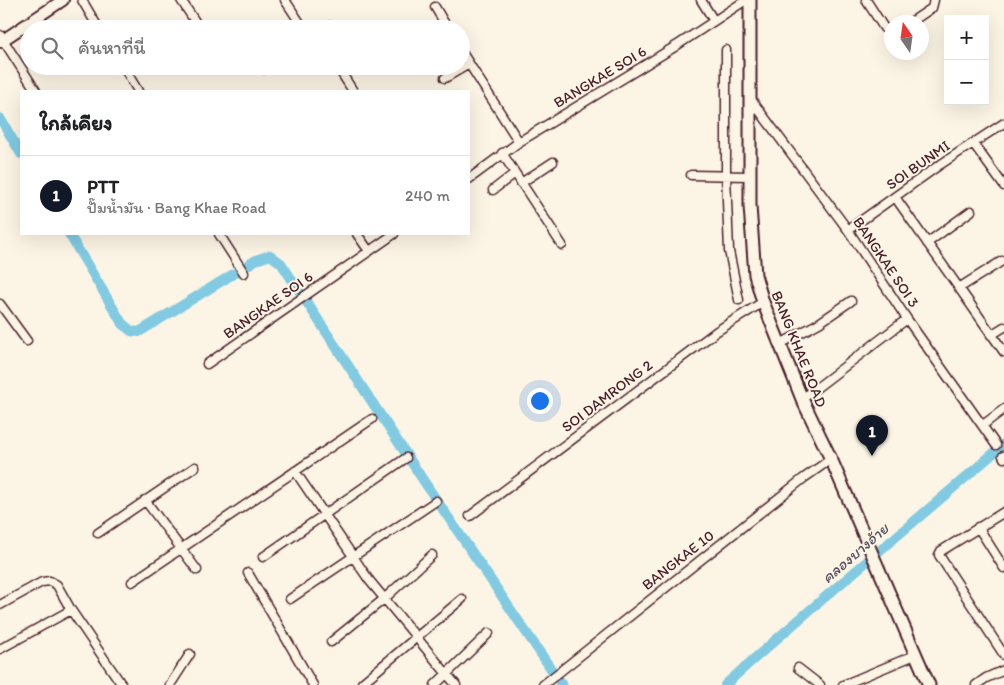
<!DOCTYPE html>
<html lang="th">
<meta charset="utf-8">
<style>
:root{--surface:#fff;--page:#f2f2f2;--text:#202124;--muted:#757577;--line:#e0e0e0;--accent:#111827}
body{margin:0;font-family:Itim,"Playpen Sans Thai",sans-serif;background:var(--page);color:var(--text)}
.controls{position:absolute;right:15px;top:15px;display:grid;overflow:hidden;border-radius:0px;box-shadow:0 5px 20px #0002}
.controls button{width:45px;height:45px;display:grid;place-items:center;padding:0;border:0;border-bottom:1px solid var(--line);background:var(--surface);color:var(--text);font:25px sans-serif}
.compass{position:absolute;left:884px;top:15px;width:45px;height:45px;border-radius:50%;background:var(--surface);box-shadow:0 5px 20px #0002;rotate:347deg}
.you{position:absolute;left:539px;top:400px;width:18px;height:18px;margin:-12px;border:4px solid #fff;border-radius:50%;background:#1a73e8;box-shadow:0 0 0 8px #1a73e833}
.badge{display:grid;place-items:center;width:32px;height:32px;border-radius:50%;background:var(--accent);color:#fff;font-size:16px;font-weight:700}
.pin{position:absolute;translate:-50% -41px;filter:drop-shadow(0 1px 2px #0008)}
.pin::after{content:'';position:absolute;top:26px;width:18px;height:15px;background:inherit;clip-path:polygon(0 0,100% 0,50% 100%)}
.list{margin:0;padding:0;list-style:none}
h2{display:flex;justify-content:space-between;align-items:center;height:65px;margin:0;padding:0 20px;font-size:21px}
h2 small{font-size:16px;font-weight:400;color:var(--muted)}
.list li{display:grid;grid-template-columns:32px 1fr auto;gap:15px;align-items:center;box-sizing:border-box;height:80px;padding:0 20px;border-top:1px solid var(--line)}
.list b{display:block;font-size:19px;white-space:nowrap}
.list p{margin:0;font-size:16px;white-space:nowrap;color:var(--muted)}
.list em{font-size:16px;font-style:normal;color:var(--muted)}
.icon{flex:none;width:28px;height:28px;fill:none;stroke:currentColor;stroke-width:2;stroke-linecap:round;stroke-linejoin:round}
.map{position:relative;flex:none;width:1004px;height:685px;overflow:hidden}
.search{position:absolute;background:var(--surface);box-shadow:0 5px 20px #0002;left:20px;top:20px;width:450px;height:55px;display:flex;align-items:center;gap:12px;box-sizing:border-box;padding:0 18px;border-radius:28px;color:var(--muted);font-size:19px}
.panel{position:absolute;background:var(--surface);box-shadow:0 5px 20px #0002;left:20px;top:90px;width:450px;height:145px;border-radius:0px}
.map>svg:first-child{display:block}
</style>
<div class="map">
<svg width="1004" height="685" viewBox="0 0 1004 685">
<rect width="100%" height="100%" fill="#fcf5e5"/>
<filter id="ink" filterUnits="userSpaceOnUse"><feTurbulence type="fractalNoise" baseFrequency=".02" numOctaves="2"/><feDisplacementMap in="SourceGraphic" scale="10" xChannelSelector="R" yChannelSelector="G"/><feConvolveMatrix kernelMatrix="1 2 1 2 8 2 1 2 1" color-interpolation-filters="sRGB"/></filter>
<g filter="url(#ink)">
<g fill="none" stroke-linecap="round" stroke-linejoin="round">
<path stroke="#81cae2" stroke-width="10" d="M0,118L21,154
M69,234L122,323L131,331L139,332L256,260L270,255L281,263L427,486L562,685
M725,685C816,602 912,525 1004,444"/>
<g stroke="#4a1f2b" stroke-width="11">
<path id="minor" d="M82,0L99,29
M181,0L200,29
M285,0L304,29
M701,0L714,21
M866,0L884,28L892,31
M435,7L448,29
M911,22L932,8L934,0
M325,29L330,26
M0,35L36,91
M726,50V175L729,251L739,300
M461,51L519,142
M123,66L138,91
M337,66L353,91
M264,69L268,66
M445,78L469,64
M750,98L848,230L907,319L996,445
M973,143L1004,186
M502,153L562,245
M691,175L749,176
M469,179L519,142L676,46L746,0
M521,183L553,162
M493,190L515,173
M895,197L1004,352
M848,230L938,166L1004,123
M219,234L244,273
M357,234L369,251
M927,243L971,211
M959,288L1002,261
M0,304L27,341
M991,335L1004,327
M780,344L819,323L851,301
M207,364L394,234
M802,399L907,319
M983,425L1004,409
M1003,456L1004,458
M295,471L369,580L456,685
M145,500L197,570
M1004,512L941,551L939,555L1004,655
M470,516L717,331L763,302
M978,527L1004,568
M98,533L195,467
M263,557L406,458
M248,573L313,685
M132,582L372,419
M290,599L436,501
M0,605L42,582L50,581L57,585L71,610L122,685
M331,642L384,599L432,555
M0,649L71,610
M798,668L820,685
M362,683L462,599
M170,685L190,654
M435,685L489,633
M543,685L804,478L831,459
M843,685L915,655
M976,685L986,678L1004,670"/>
</g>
<g stroke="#4a1f2b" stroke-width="14">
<path id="tertiary" d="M0,42L63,0"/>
</g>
<g stroke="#4a1f2b" stroke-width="15">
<path id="secondary" d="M750,0V206L755,275L763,302L802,399L831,459L929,685"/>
</g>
<use href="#minor" stroke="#fcf5e5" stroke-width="8"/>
<use href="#tertiary" stroke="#fcf5e5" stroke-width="10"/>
<use href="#secondary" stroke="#fcf5e5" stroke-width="11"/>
</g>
</g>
<g text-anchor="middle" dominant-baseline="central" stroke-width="4" stroke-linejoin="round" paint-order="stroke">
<g font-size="15" fill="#4a1f2b" stroke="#fcf5e5">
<text transform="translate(600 77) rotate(-31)">BANGKAE SOI 6</text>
<text transform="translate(918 165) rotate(-35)">SOI BUNMI</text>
<text transform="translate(886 262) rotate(56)">BANGKAE SOI 3</text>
<text transform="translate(268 305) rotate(-35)">BANGKAE SOI 6</text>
<text transform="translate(799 349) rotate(68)">BANG KHAE ROAD</text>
<text transform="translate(607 396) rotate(-37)">SOI DAMRONG 2</text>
<text transform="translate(678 560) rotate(-38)">BANGKAE 10</text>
</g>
<g font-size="16" font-style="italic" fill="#5a5262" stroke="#fcf5e5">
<text transform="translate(855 553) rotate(-41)">คลองบางอ้าย</text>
</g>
</g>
</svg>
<div class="controls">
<button>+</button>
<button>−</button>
</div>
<svg class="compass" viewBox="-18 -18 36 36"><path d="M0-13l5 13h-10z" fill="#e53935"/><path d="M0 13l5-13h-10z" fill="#757577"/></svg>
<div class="you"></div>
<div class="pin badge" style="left:872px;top:456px">1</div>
<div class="search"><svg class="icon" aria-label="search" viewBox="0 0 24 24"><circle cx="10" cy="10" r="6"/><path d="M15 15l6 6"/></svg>ค้นหาที่นี่</div>
<section class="panel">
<h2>ใกล้เคียง<small></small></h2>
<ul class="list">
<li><span class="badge">1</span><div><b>PTT</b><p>ปั๊มน้ำมัน · Bang Khae Road</p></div><em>240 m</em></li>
</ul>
</section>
</div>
